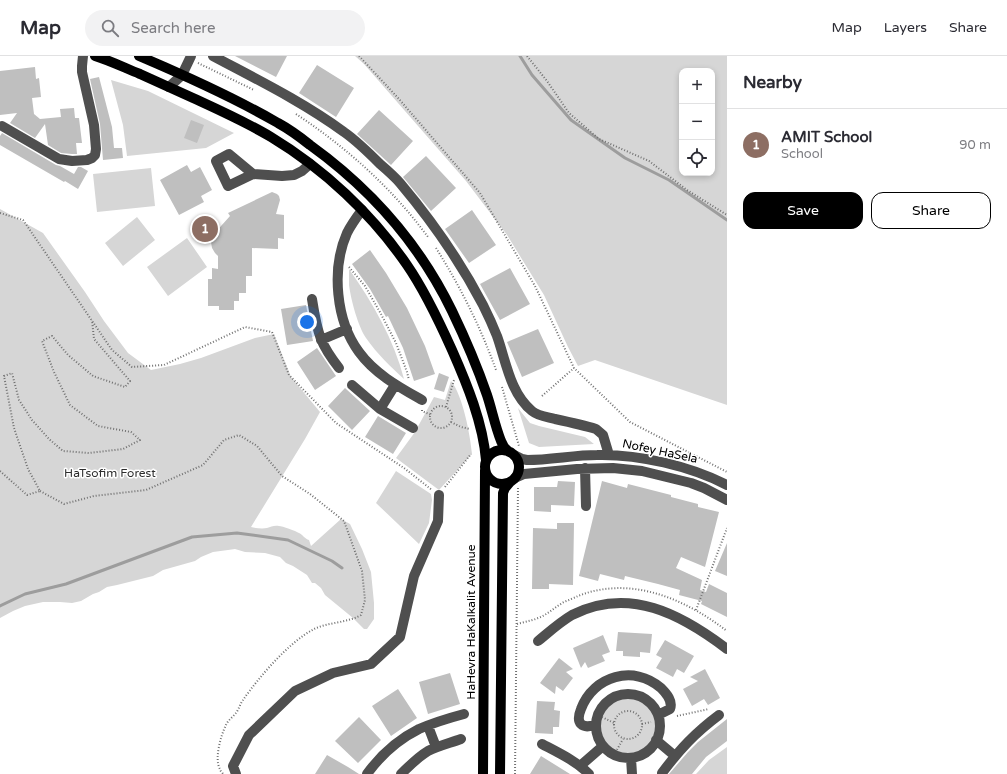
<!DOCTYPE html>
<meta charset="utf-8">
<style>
:root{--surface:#fff;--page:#f2f2f3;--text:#2b2b33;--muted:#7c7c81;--line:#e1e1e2;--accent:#000}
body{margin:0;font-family:"Varela Round",sans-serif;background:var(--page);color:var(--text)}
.controls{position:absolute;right:12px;top:12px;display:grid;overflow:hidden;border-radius:8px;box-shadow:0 2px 6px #0003}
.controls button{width:36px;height:36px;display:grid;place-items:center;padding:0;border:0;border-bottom:1px solid var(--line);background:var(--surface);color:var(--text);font:20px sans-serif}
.you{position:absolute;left:307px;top:266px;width:14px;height:14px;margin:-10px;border:3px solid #fff;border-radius:50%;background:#1a73e8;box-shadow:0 0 0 6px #1a73e833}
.badge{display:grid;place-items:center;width:26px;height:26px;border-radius:50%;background:var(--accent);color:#fff;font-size:13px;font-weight:700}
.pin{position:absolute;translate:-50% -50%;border:2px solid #fff;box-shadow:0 1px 4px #0006}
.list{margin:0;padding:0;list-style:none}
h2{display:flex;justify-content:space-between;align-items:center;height:52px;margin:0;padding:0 16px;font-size:17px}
h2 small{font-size:13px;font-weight:400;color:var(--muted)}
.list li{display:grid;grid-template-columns:26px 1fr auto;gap:12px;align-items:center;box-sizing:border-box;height:72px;padding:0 16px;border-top:1px solid var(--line)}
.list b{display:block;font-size:15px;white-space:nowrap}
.list p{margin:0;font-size:13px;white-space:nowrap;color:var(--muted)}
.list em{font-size:13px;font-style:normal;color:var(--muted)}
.actions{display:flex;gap:8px;padding:12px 16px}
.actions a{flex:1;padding:9px 0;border:1px solid var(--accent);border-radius:12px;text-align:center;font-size:14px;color:var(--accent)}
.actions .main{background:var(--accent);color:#fff}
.icon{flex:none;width:22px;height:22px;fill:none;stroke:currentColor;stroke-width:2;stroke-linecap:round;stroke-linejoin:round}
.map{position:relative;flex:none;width:727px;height:718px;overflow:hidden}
header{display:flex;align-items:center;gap:24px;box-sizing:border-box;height:56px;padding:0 20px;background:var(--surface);border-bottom:1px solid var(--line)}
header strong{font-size:19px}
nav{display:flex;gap:22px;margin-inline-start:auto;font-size:14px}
.search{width:280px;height:36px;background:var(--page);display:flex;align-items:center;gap:10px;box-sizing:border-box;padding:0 14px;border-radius:22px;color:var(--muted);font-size:15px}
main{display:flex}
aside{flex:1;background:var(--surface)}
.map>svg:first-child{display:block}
</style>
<header>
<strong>Map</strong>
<div class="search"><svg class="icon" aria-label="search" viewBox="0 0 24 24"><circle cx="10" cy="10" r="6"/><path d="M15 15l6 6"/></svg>Search here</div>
<nav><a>Map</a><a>Layers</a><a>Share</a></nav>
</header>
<main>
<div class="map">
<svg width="727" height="718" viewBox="0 0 727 718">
<rect width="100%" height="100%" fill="#fff"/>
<path fill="#d6d6d6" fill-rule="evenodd" d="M355,0H727V349L595,304L578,310L568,291L544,239L507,179L466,125L364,8ZM682,15H712V117H682Z
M111,24L148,35L234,77L206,92L127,100L123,69Z
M151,112L155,150L97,156L93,118Z
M0,153L43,177L85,236L104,265L128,297L151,314L180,308L201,302L255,282L274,278L291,321L320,356L305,383L251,471C255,472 262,473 267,472C271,471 274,469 279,470C282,470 296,475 299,477C303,479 305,483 309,484L311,490L341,463L350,468L362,493L371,516L374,547V563L367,573H364L353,562L325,539L321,532L315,527H312L307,519L293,510L286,507L280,501L265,497L245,496L235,493L228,494L213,496L201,501L195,505L163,514L153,520L117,529L107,531L99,536L93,538L81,545L72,547L60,546H43L25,550L13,555L0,562Z
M137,161L155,184L123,210L105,187Z
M187,182L207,211L168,240L147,211Z
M349,213C373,247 394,284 404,323C391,311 377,298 366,282C358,270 351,244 349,229C349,224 349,219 349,213Z
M451,325C463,340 470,378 472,398L439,434L396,402L415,376L434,341L445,344Z
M518,352L530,367L539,370L585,381L594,388L539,391L529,387Z
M396,415L431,438L432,444L429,467L419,488L376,447Z
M600 670a28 28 0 1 1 56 0a28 28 0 1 1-56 0Z
M727,691V718H696L709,704Z"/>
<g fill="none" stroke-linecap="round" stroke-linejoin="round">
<path stroke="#9d9d9d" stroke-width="3" d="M520,0L532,19L571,64L625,102L669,124L727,164
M0,550L25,538L66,528L192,481L237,477L288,484L332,505L342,512"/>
</g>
<path fill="#bfbfbf" d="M235,0H287L276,21Z
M317,9L354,32L336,61L299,37Z
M35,11L36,23L39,22L41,41L32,42L34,58L40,63L61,61L60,53L74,52L75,62H79L82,87H76L77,98H72L61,97L48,89L45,68L35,82L10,67L17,57L0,59V15Z
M99,21L112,71L114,92H122L123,102L103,104L100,68L90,23Z
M379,54L413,85L391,109L357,78Z
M191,64L204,69L197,87L184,82Z
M2,77L56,109L60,110L74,118L78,111H81L88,115L78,133L65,125L64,126L0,89V80Z
M426,100L456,132L431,155L403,121Z
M187,109L191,116L200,111L212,134L201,140L204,146L179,159L160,124Z
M272,136L277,138L279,140L280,144L276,158L284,159V183L278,182V193L252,192V220H246V237H239V245H234V254H219V250H208V223H212V212L218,213V200L215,197L212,192L211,186L213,179L230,160L228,157Z
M472,154L496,189L469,207L445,173Z
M370,194L386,217L407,252L425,290L435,318L414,325L403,292L388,260L386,261L370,233L352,208Z
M510,212L530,248L500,264L480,228Z
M306,249L313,285L287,289L281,253Z
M538,273L554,307L522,321L507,286Z
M317,292L336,320L315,334L297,306Z
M439,317L449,321L444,336L434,333Z
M345,332L370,355L352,374L328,350Z
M378,360L406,377L393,398L365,381Z
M558,425L575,426L574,450L551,449V456L534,455V431H557Z
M602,425L627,432L628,428L671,439V441L698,448V451L719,456L705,511L681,501L676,512L702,524L700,534L706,536L709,528L727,537V561L701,548L702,545L679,539L680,534L658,528L625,520L624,524L600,518L598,525L579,520Z
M557,467H574L573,529L549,528V533H532L533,472L557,473Z
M727,487V520L715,515Z
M618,576L652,578L650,597L640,596V601L623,600V595H616Z
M603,579L610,596L602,599L605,605L588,612L585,606L581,612L573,592Z
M665,584L694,600L684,617L677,613L673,621L656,612L662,602L656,599Z
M559,602L573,613L566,616L573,622L563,635L556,630L555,638L540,627Z
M705,613L720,642L708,649L704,643L692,650L683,633L698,625L690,621Z
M450,617L460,648L428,658L419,626Z
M398,633L417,662L391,680L372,650Z
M537,645L555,646L554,654L560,655L559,671H553V678L535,677Z
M359,661L381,684L358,707L335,685Z
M727,663V685L706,701L692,718H669L688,696L698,686Z
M327,699L348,711L359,718H315Z
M541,700L570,718H530Z"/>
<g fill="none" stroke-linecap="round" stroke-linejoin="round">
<path stroke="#717171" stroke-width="2" stroke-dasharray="1 2" stroke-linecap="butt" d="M359,0L399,43L480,137L535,230L574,312L630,366L727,416
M527,0L547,25L569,57L599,83L649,105L687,134L727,159
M198,7L254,34
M296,58C346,91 392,132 428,181
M0,157L23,164L112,294L132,311L164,309L245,271L272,276L289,319L336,367L404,412L432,434
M436,192C460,230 481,272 496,314
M349,211L365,230L381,258L396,287L407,316L409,324
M502,331L519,390
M542,340L574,312
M430 361a11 11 0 1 1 22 0a11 11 0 1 1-22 0Z
M446,351L454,324
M422,354V355L431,359
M451,366L461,371L470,373
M0,415L27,439L40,435L28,413L14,372L4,320L12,317L19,344L32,364L49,383L63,395L89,397L123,393L140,384L131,376L98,370L70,349L54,316L42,285L52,280L68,299L93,320L125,331L130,325L94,283L92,264
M445,431L471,398
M40,435L64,448L94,440L146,434L203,409L224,384L239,379L257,390L282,420L310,438L344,465L362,515L365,544L361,559C347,567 329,566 314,573C289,586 259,621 243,644C240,648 239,653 236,657C233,661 228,664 226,669C221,679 214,703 220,713C220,715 222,716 223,718
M696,554L727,472
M517,568C524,566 531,565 538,562C547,559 555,551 564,546C569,544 574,542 578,540C631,519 685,543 727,575
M614 669a14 14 0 1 1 28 0a14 14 0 1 1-28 0Z
M677,660L709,653
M602,661L614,667
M642,668L651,666
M614,699L623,683
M515,718L518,431"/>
<path stroke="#4f4f4f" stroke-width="10" d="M213,0C258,24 303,46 344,76C357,85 369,97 380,108C387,114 394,120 400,127C432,165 460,205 483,249C488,259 493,270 497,280C506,305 510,337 532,355C538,360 548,361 555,363C569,366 583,369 596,373L603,379L609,399
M169,31L182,19L191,0
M2,70L59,103L72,105L87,104L92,102L95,99L96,93L94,69L82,16V10L83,0
M253,118L229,98L216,105L228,130L253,118L282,120L294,119L302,115L310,108
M362,154C356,162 351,169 347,177C331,213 336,265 359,296C375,318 399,331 422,344
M312,243C314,256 316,270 321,283C325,293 332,303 339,312
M321,284L347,273
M352,329L380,353L413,372
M380,353L395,329
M514,399L522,403L527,404C551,404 574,399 597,399C639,398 690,410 727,429
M585,412L586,450
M515,422L524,418L577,413L613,412L642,415L691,427L704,432L727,444
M538,585C549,576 560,566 572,559C629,530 681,558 727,593
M596 670a32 32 0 1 1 64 0a32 32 0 1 1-64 0Z
M596,669C591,670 585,672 581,668C577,664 579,658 581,653C593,620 634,608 661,632C667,638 673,645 670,653L658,659
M428,670L436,691
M656,684L675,700
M542,688C559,697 576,705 589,718
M631,702L632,718
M580,710L603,690
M662,717C680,693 695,677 719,659
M236,718L233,710L249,679L295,635L333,617L371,608L400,581L414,520L438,465L439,439
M367,718C380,700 399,683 419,673C433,667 449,662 464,658
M401,718C409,710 418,701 428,695C438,690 450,687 461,683"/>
<path stroke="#000" stroke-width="10" d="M95,0C111,5 125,12 140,18C158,26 175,34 193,42C219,54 246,66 271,81C324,113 372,158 407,209C425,235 439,265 452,294C467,328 483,367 486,404
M139,0C186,20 233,41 278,67C289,73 300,81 310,89C371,133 419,187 452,255C465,282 477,310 487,339C492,354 495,370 501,385L504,391L509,396
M485 411a17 17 0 1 1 34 0a17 17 0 1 1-34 0Z
M483,718L485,414
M500,718L503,437L505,432L510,426"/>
</g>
<g text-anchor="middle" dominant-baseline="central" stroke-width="3" stroke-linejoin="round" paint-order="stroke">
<g font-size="12" fill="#000" stroke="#fff">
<text transform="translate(660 395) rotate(12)">Nofey HaSela</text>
<text transform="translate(471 566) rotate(-90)">HaHevra HaKalkalit Avenue</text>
</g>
<g font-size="12" fill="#2d2d2d" stroke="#fff">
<text x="110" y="417">HaTsofim Forest</text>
</g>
</g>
</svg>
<div class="controls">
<button>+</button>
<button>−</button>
<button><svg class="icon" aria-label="locate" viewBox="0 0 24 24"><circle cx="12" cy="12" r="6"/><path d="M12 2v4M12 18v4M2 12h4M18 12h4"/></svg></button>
</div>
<div class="you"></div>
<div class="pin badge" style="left:205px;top:173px;background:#8d6e63">1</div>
</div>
<aside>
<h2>Nearby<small></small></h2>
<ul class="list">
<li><span class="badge" style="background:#8d6e63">1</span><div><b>AMIT School</b><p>School</p></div><em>90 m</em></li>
</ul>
<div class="actions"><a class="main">Save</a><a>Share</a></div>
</aside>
</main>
